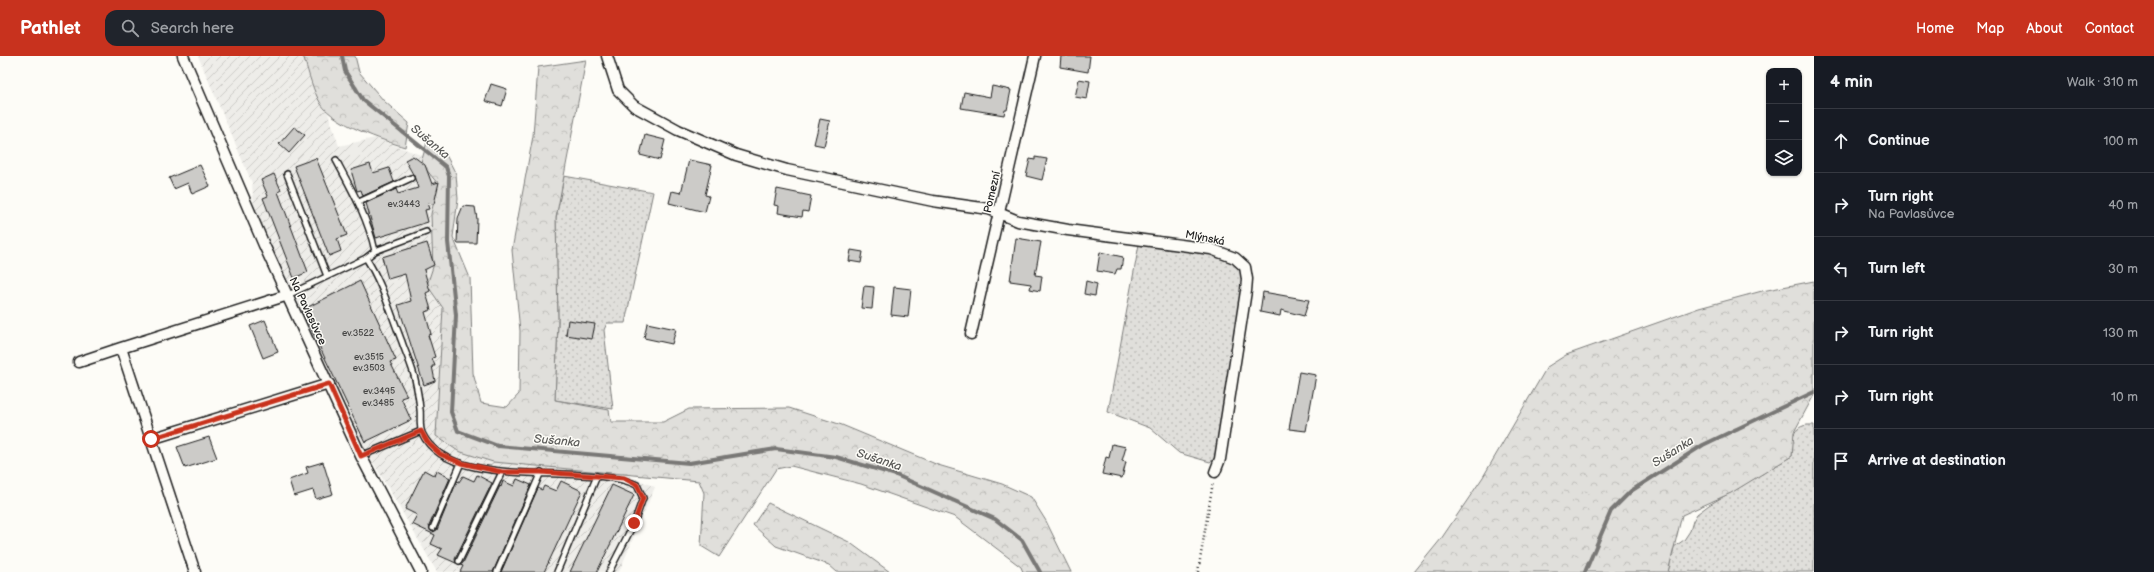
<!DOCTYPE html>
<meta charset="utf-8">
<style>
:root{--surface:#171b24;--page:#20242c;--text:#f1f3f6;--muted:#9ea1a6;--line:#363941;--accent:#c8321e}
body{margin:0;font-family:"Balsamiq Sans",sans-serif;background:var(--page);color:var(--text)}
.controls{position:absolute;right:12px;top:12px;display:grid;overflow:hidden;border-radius:8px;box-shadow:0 1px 3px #0004}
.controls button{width:36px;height:36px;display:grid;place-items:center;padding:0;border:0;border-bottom:1px solid var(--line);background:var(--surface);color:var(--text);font:20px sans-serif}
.stop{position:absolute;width:12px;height:12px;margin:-9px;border:3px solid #c8321e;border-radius:50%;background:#fff}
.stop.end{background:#c8321e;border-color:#fff;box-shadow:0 1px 4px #0008}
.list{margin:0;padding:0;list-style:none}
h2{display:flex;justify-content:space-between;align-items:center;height:52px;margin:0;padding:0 16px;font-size:17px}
h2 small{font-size:13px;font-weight:400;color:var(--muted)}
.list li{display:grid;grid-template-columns:26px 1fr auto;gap:12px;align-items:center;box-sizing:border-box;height:64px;padding:0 16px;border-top:1px solid var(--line)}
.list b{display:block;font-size:15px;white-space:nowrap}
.list p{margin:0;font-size:13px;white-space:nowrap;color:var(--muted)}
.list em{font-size:13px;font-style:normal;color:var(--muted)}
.icon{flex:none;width:22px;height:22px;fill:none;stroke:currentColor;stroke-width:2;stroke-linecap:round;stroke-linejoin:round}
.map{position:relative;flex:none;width:1814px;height:516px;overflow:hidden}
header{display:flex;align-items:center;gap:24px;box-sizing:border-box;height:56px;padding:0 20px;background:var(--accent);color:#fff}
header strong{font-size:19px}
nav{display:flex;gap:22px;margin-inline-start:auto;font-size:14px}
.search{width:280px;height:36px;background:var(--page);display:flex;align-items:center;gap:10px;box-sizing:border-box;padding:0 14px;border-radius:12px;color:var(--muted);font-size:15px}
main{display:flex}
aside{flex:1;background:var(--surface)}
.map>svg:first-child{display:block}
</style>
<header>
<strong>Pathlet</strong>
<div class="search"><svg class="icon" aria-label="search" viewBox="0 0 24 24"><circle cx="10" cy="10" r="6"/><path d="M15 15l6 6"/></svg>Search here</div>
<nav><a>Home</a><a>Map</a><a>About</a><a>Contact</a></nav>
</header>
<main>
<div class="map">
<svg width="1814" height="516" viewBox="0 0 1814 516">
<defs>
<pattern id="industrial-furrows" width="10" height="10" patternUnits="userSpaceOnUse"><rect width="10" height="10" fill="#eeede9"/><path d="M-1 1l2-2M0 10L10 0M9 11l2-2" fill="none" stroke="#cccbc7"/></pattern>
<pattern id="grass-dots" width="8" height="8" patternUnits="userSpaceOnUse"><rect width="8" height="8" fill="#e0dfdb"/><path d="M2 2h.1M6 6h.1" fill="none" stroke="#c0bfbb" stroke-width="1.8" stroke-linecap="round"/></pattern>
<pattern id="forest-crowns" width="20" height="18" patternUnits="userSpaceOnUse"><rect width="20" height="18" fill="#e0dfdb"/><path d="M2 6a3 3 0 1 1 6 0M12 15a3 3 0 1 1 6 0" fill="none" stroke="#c0bfbb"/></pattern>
</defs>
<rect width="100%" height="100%" fill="#fdfcf7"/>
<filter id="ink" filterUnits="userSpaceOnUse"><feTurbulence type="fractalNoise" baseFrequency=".025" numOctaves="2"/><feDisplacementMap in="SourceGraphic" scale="8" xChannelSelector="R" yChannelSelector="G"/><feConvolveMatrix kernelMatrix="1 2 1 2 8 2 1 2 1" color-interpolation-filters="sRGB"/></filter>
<g filter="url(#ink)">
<path fill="url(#industrial-furrows)" d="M198,0H296L304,2L311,27L322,49L327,54L339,90L375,82L426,101L438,128L433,211L427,229L443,252L436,380L533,410L623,417L655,431L619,516H437L363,389L254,152L252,127Z"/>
<path fill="url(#grass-dots)" stroke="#7e7e7c" d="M564,120L653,136L625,267H607L604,274L613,353L555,344L558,265L556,162Z
M1140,183L1211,193L1245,211L1220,398L1210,406L1179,397L1150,372L1108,356Z
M1807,369H1814V516H1668L1674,491L1684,484L1690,475L1693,465L1697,458L1709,449L1792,400C1793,385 1790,372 1807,369Z"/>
<path fill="url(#forest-crowns)" stroke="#7e7e7c" d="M301,0H355L359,16L384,45L409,67L405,91C384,85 334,68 321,48C313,35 309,18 304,2Z
M586,4L556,162L558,265L555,344L609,354L611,366H663L689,353L789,352L842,369L938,409L1002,428L1031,441L1046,465L1071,516H1023L1021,511L955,461L861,428L791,410L776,413L719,501L701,490L704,437L699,425L493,406L458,395L436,380L443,252L427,229L433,211L431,158L438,128L421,107L427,86L445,97L456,118L458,143L453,181L470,222L473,317L481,347L507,351L519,338L520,275L512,194L533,80L538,11Z
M1814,225V339L1794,376L1792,400L1731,437L1682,459L1668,516H1414L1441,483L1483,421L1547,311L1566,299L1699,252L1762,235Z
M768,447L849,486L890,516H837L829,509L776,490L753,469Z"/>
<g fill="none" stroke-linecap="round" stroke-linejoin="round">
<path stroke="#797876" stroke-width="4" d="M342,0L345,15L363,44L446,111L449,120L448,186L456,259L451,356L458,375L498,390L689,407L776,393L836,401L896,419L995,463L1022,484L1040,516
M1585,516L1611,455L1631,435L1703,389L1814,336"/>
</g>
<path fill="#cccbc8" stroke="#1c1c1c" d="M1061,0H1090L1088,16L1060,11Z
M1079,23L1090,25L1087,43L1075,41Z
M491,28L507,33L502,50L485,45Z
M992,30L1011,34L1007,54H1005L1004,59L961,52L964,36L990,41Z
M820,63L830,65L824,90L814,88Z
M294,71L305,79L289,97L279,88Z
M645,79L665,84L660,104L640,99Z
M413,100L425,109L432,128L439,126L434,148L427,147L429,153L425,154L428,166L376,182L366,147L396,133L398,138L418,132L414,120L405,104Z
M1035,101L1047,103L1042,124L1026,120L1030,103L1035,104Z
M316,102L347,179L337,183L341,195L329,200L294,110Z
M689,104L712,109L705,139L709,140L705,156L669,147L672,135L681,137Z
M370,108L373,117L389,112L394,126L363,140L361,134L357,135L351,114Z
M200,109L210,130L192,138L188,127L174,133L169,122Z
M274,118L281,134L278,136L308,216L294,222L263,142L268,140L261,124Z
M777,133L811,140L808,156L803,155L802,161L778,157L779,150L774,149Z
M463,150L475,151L477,163L476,187H457L458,162Z
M1016,182L1041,186L1035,219L1042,220L1040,235L1030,233L1031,228L1010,225Z
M427,187L434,209L424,214L430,235L426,237L431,254L425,256L431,278L428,279L435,301L432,302L435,310H432L435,325L424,329L398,249L411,245L405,218L388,223L382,201Z
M851,194L863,196L861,207L849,205Z
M1100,196L1123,201L1121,213H1117L1115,218L1097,215Z
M360,225L396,304L390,306L407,340L401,342L411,364L365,386L302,254Z
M1086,225L1097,228L1095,240L1084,238Z
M864,230L874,231L872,253L861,252Z
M894,231L911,233L908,261L891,259Z
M1263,236L1309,244L1304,260L1281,254L1280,260L1260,256Z
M265,264L278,296L263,302L250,270Z
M568,264L595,268L592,283L566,279Z
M647,267L676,273L672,288L644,282Z
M1299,316L1316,319L1306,375L1289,373Z
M209,381L217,402L185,412L177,391Z
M1112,388L1126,391L1122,405L1126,406L1122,422L1102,418L1106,401L1109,402Z
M323,406L333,438L316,443L313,434L294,440L289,424L308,417L306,411Z
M424,414L435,420L437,415L450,422L429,470L432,476L437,474L457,425L459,426L463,420L474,425L477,419L492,427L455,503L456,507L438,499L442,493L431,488L435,479L412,468L417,459L405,453Z
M517,423L531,429L493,516H460L463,510L460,509L463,507L500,430L501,431L503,425L514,430Z
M561,425L582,435L544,516H501L538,432L542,434L544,430L556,435Z
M612,429L634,439L597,516H570Z"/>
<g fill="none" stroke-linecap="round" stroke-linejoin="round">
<g stroke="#1c1c1c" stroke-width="8">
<path id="lane" d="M336,104C352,134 368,162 375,195L366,202
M287,118L327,220
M359,146L411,122
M375,195L426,176
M288,239L366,202C382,227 391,258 402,286C406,298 412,310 415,323C417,332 419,343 420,353C421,360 419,370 422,377C449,437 585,405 637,429L643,442L634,467L609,516
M361,400L421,375
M433,472L461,407
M459,505L502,416
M497,516L541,416
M557,516L597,420"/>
</g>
<g stroke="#1c1c1c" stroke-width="13">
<path id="street" d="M183,0L264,189L361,400L421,516
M607,0L618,34L634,50L678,74L736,99L787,114L933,145L989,153L1018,165L1068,174L1211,193L1235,202L1245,211L1247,223L1246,235L1220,403L1215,416
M288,239L121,292L151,383L329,328
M971,278L1035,0
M79,306L121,292
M151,383L195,516"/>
</g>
<path stroke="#1c1c1c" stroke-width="2.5" stroke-dasharray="1 3" stroke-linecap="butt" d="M1198,516L1213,426"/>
<use href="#lane" stroke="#fdfcf7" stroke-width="5"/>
<use href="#street" stroke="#fdfcf7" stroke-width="10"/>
</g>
</g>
<g fill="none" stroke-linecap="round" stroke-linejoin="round" filter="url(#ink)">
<path stroke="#c8321e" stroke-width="5" d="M151,383L329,328L361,400L421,375L428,387L440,398L461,407L502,416H541L624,422L637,429L643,442L634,467"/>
</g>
<g text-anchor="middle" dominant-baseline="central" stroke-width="3" stroke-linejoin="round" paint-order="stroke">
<g font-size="9" fill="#484847">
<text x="404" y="148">ev.3443</text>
<text x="358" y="277">ev.3522</text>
<text x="369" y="301">ev.3515</text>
<text x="369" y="312">ev.3503</text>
<text x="379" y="335">ev.3495</text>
<text x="378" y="347">ev.3485</text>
</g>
<g font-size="11" fill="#1c1c1c" stroke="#fdfcf7">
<text transform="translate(992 136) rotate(-77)">Pomezní</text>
<text transform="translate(1205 182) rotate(11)">Mlýnská</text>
<text transform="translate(308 255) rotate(65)">Na Pavlasůvce</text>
</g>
<g font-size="12" font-style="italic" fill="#5a5a58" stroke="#fdfcf7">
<text transform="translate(430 86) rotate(40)">Sušanka</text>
<text transform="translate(557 385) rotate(5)">Sušanka</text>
<text transform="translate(1673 396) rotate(-32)">Sušanka</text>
<text transform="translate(879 404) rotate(18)">Sušanka</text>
</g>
</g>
</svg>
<div class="controls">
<button>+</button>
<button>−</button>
<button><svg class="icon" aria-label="layers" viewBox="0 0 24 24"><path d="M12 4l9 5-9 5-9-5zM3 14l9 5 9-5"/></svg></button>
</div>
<div class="stop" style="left:151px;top:383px"></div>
<div class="stop end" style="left:634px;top:467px"></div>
</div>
<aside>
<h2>4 min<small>Walk · 310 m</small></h2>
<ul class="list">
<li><svg class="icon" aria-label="ahead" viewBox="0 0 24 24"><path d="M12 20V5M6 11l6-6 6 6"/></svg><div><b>Continue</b></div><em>100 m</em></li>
<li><svg class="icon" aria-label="right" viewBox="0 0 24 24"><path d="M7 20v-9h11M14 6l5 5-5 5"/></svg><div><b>Turn right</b><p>Na Pavlasůvce</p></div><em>40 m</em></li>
<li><svg class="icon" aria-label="left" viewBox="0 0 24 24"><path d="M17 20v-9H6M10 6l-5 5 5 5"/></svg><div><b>Turn left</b></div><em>30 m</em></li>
<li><svg class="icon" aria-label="right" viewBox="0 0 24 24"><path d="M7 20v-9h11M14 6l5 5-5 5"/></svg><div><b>Turn right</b></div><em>130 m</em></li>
<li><svg class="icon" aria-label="right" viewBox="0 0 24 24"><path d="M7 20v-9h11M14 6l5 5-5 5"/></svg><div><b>Turn right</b></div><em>10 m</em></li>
<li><svg class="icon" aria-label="arrive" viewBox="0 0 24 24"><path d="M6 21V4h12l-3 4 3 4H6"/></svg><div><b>Arrive at destination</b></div></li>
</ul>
</aside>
</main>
